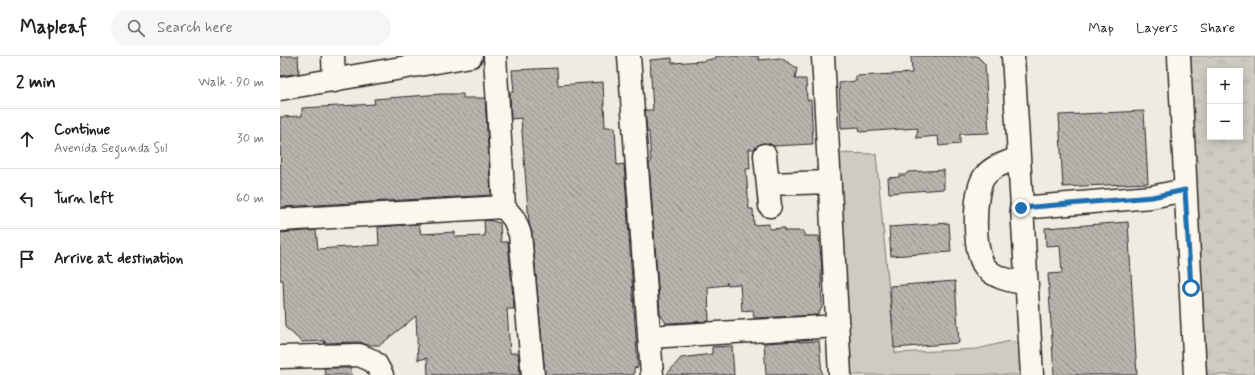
<!DOCTYPE html>
<meta charset="utf-8">
<style>
:root{--surface:#fff;--page:#f6f6f6;--text:#202124;--muted:#757577;--line:#e0e0e0}
body{margin:0;font-family:Mynerve,sans-serif;background:var(--page);color:var(--text)}
.controls{position:absolute;right:12px;top:12px;display:grid;overflow:hidden;border-radius:0px;box-shadow:0 2px 10px #0003}
.controls button{width:36px;height:36px;display:grid;place-items:center;padding:0;border:0;border-bottom:1px solid var(--line);background:var(--surface);color:var(--text);font:20px sans-serif}
.stop{position:absolute;width:12px;height:12px;margin:-9px;border:3px solid #1f6fb2;border-radius:50%;background:#fff}
.stop.end{background:#1f6fb2;border-color:#fff;box-shadow:0 1px 4px #0008}
.list{margin:0;padding:0;list-style:none}
h2{display:flex;justify-content:space-between;align-items:center;height:52px;margin:0;padding:0 16px;font-size:17px}
h2 small{font-size:13px;font-weight:400;color:var(--muted)}
.list li{display:grid;grid-template-columns:26px 1fr auto;gap:12px;align-items:center;box-sizing:border-box;height:60px;padding:0 16px;border-top:1px solid var(--line)}
.list b{display:block;font-size:15px;white-space:nowrap}
.list p{margin:0;font-size:13px;white-space:nowrap;color:var(--muted)}
.list em{font-size:13px;font-style:normal;color:var(--muted)}
.icon{flex:none;width:22px;height:22px;fill:none;stroke:currentColor;stroke-width:2;stroke-linecap:round;stroke-linejoin:round}
.map{position:relative;flex:none;width:975px;height:319px;overflow:hidden}
header{display:flex;align-items:center;gap:24px;box-sizing:border-box;height:56px;padding:0 20px;background:var(--surface);border-bottom:1px solid var(--line)}
header strong{font-size:19px}
nav{display:flex;gap:22px;margin-inline-start:auto;font-size:14px}
.search{width:280px;height:36px;background:var(--page);display:flex;align-items:center;gap:10px;box-sizing:border-box;padding:0 14px;border-radius:22px;color:var(--muted);font-size:15px}
main{display:flex}
aside{flex:1;background:var(--surface)}
.map>svg:first-child{display:block}
</style>
<header>
<strong>Mapleaf</strong>
<div class="search"><svg class="icon" aria-label="search" viewBox="0 0 24 24"><circle cx="10" cy="10" r="6"/><path d="M15 15l6 6"/></svg>Search here</div>
<nav><a>Map</a><a>Layers</a><a>Share</a></nav>
</header>
<main>
<aside>
<h2>2 min<small>Walk · 90 m</small></h2>
<ul class="list">
<li><svg class="icon" aria-label="ahead" viewBox="0 0 24 24"><path d="M12 20V5M6 11l6-6 6 6"/></svg><div><b>Continue</b><p>Avenida Segunda Sul</p></div><em>30 m</em></li>
<li><svg class="icon" aria-label="left" viewBox="0 0 24 24"><path d="M17 20v-9H6M10 6l-5 5 5 5"/></svg><div><b>Turn left</b></div><em>60 m</em></li>
<li><svg class="icon" aria-label="arrive" viewBox="0 0 24 24"><path d="M6 21V4h12l-3 4 3 4H6"/></svg><div><b>Arrive at destination</b></div></li>
</ul>
</aside>
<div class="map">
<svg width="975" height="319" viewBox="0 0 975 319">
<defs>
<pattern id="park-tufts" width="24" height="20" patternUnits="userSpaceOnUse"><rect width="24" height="20" fill="#cecbc2"/><path d="M3 7l-1-3M5 7V3M7 7l1-3M15 17l-1-3M17 17v-4M19 17l1-3" fill="none" stroke="#b1aea7"/></pattern>
<pattern id="building-back-hatch" width="6" height="6" patternUnits="userSpaceOnUse"><rect width="6" height="6" fill="#b8b5ae"/><path d="M-1 5l2 2M0 0l6 6M5-1l2 2" fill="none" stroke="#96938e"/></pattern>
</defs>
<rect width="100%" height="100%" fill="#eeebe0"/>
<filter id="ink" filterUnits="userSpaceOnUse"><feTurbulence type="fractalNoise" baseFrequency=".025" numOctaves="2"/><feDisplacementMap in="SourceGraphic" scale="8" xChannelSelector="R" yChannelSelector="G"/><feConvolveMatrix kernelMatrix="1 2 1 2 8 2 1 2 1" color-interpolation-filters="sRGB"/></filter>
<g filter="url(#ink)">
<path fill="#cecbc2" stroke="#7c7b76" d="M555,97L596,98L615,297L697,293L730,285L739,287L741,319H565Z"/>
<path fill="url(#park-tufts)" stroke="#7c7b76" fill-rule="evenodd" d="M903,0H975V319H921ZM930,15H960V81H930Z"/>
<path fill="url(#building-back-hatch)" stroke="#2b2b2b" d="M0,0H18L19,17L0,20Z
M436,0H478L479,4L501,2L517,12L515,23H526L527,44H531L533,88L494,90L490,88L483,87L478,89L474,93H469L470,113H466L469,153H473L474,169L489,168V173L504,172V175H524V180H539L542,214H541L542,252L537,259L474,262L473,254L462,255L460,228L448,229L446,226L447,229L428,231L429,265L386,267L380,258L369,107L371,106L369,76H367L365,54H373L370,4L392,2V7L423,5L436,2Z
M631,0H697L705,8L709,77L680,78V88L659,90L658,80L636,82L638,72L580,76L579,71L561,72L559,27L576,25V20L632,17Z
M277,12L278,29L323,26L325,71H335L337,109L344,108L358,311L354,312V319H265L252,177L249,167L241,62L231,63L230,36H234L232,14Z
M161,38H183V42H205L211,139L1,151L0,61L22,60V52L95,48L94,43Z
M864,55L868,127L783,131L779,59Z
M664,114V133L609,137L608,122L619,121V119H625L628,116Z
M208,164L220,167L221,186H228L234,253H227L230,297H238L240,319H148L147,302L138,304L136,260L100,289H88L79,286L44,287L45,285L22,286L5,271L3,224H0V177L36,174L38,193L99,189L98,171L139,168L141,178L175,176V181L205,180L204,165Z
M848,166L857,319H774L768,218L782,217L780,189L766,190L765,172Z
M669,167L671,196L611,200L609,171Z
M675,225L679,287L614,292L610,230Z
M520,285L519,286L539,285L542,319H486L484,287Z
M452,290L454,319H386L401,302L432,298V291Z
M44,312H71L72,319H45Z"/>
<g fill="none" stroke-linecap="round" stroke-linejoin="round">
<g stroke="#2b2b2b" stroke-width="25">
<path id="minor" d="M53,0L54,25
M215,0L224,151
M349,0L372,319
M543,0L560,319
M733,0L752,319
M485,99L490,150
M738,102C726,107 712,110 704,121C693,138 693,196 705,211C715,223 733,225 747,228
M488,128L550,126
M741,152L871,141L905,134
M0,164L224,151L234,163L240,178L253,319
M369,281L558,270
M0,301L79,299L91,304L96,308L102,319"/>
</g>
<g stroke="#2b2b2b" stroke-width="25">
<path id="tertiary" d="M0,33L191,0"/>
</g>
<g stroke="#2b2b2b" stroke-width="25">
<path id="secondary" d="M899,0L915,319"/>
</g>
<use href="#minor" stroke="#fbf7ec" stroke-width="22"/>
<use href="#tertiary" stroke="#fbf7ec" stroke-width="22"/>
<use href="#secondary" stroke="#fbf7ec" stroke-width="22"/>
</g>
</g>
<g fill="none" stroke-linecap="round" stroke-linejoin="round" filter="url(#ink)">
<path stroke="#1f6fb2" stroke-width="5" d="M741,152L872,141L905,134L911,232"/>
</g>
</svg>
<div class="controls">
<button>+</button>
<button>−</button>
</div>
<div class="stop" style="left:911px;top:232px"></div>
<div class="stop end" style="left:741px;top:152px"></div>
</div>
</main>
